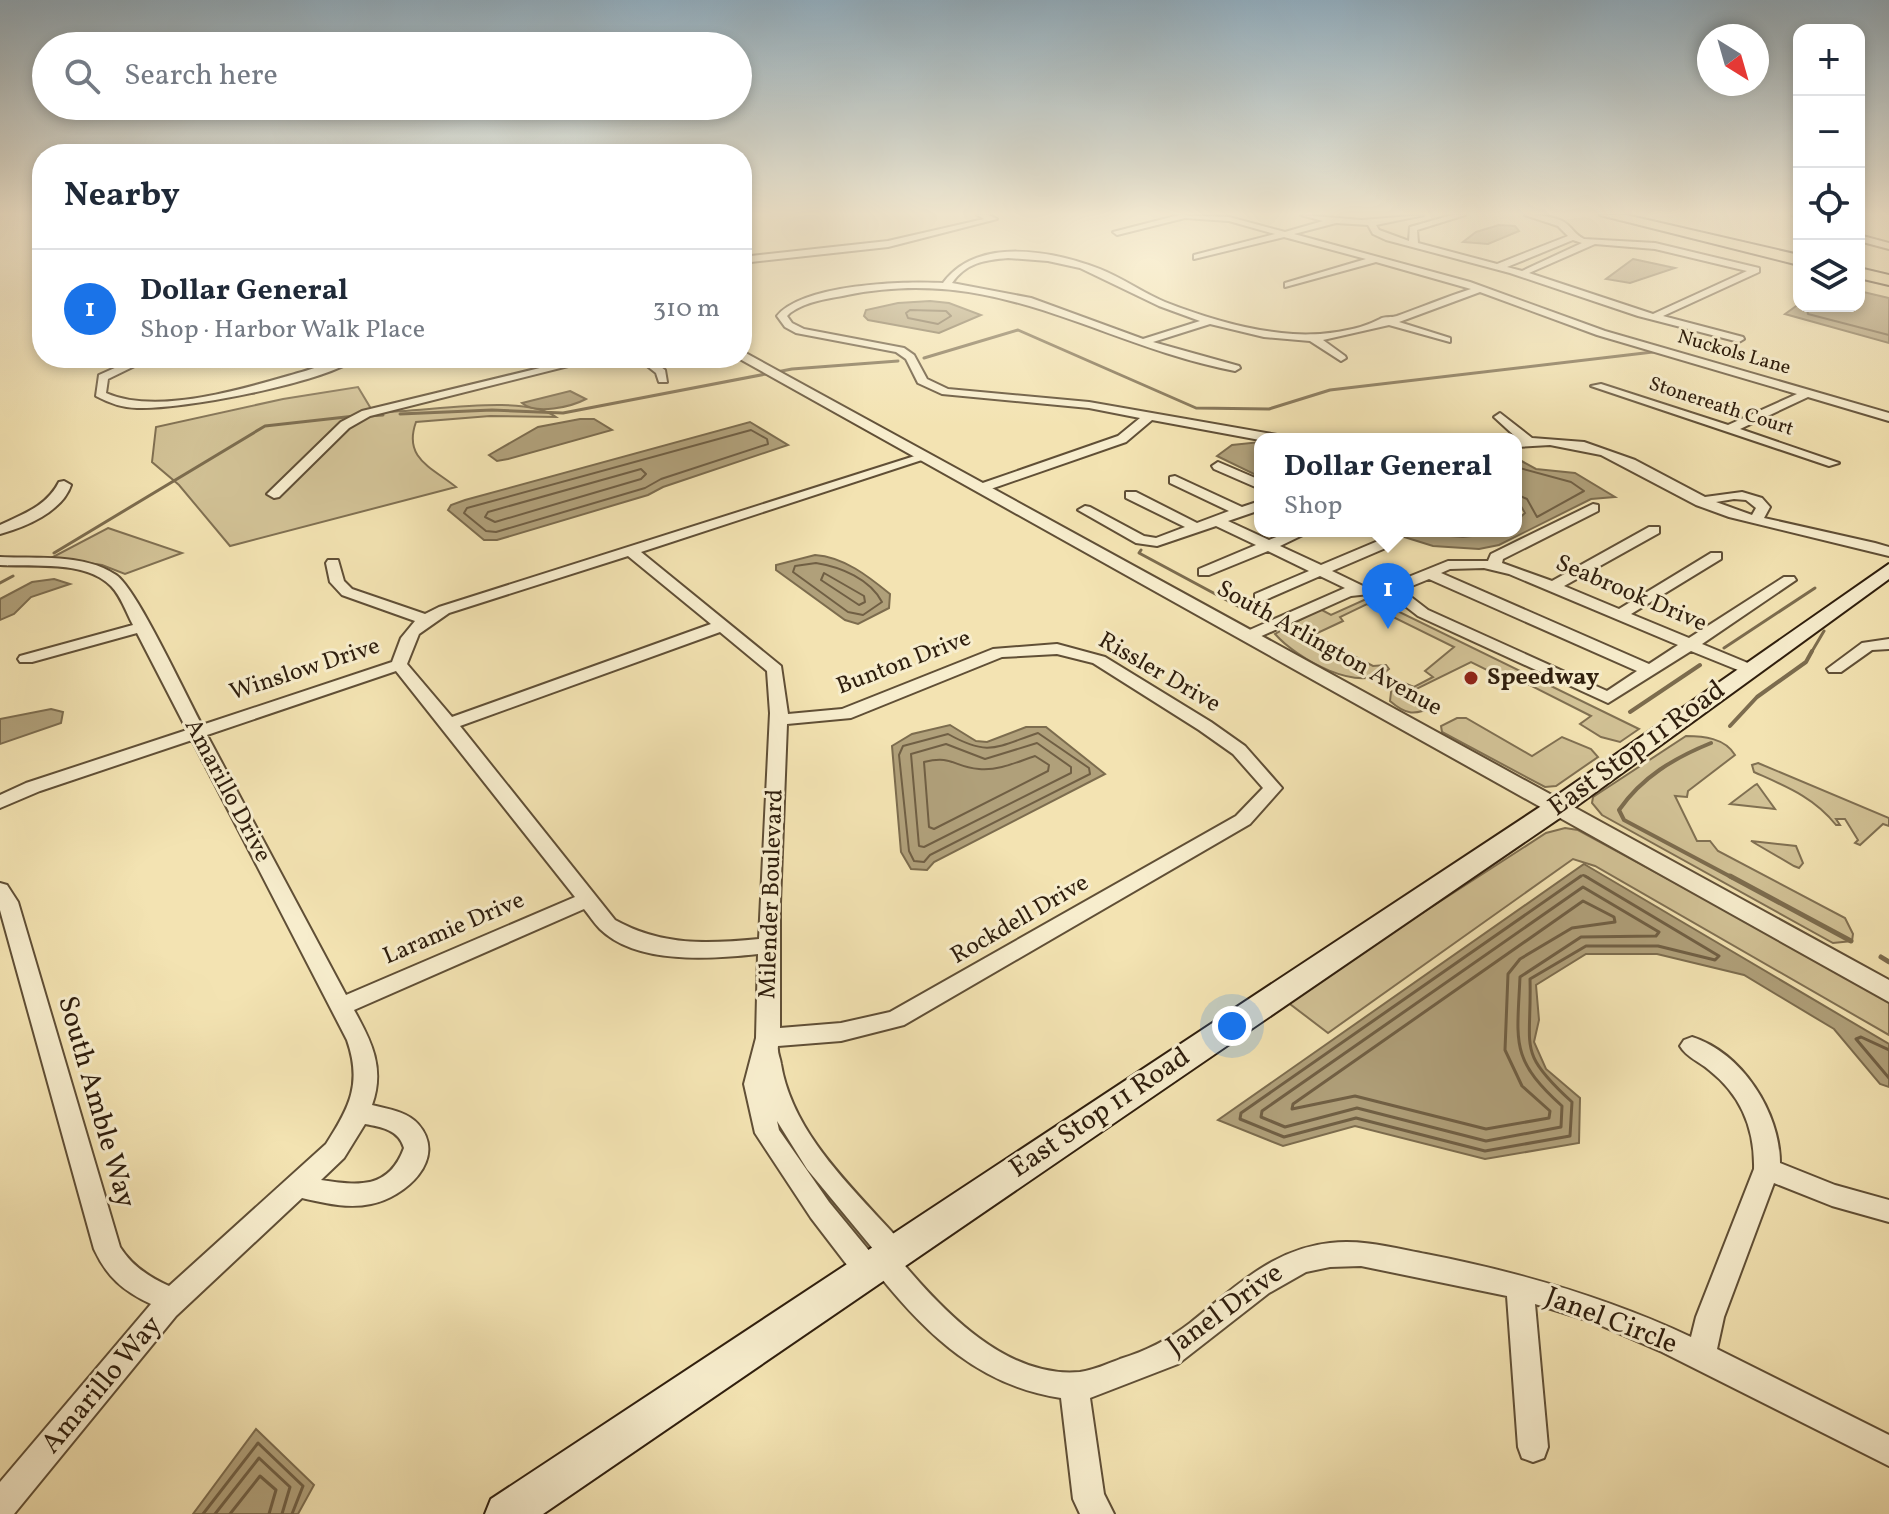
<!DOCTYPE html>
<meta charset="utf-8">
<style>
:root{--surface:#fff;--page:#f2f2f3;--text:#1f2937;--muted:#747a83;--line:#e0e1e3;--accent:#1a73e8}
body{margin:0;font-family:Vollkorn,serif;background:var(--page);color:var(--text)}
.controls{position:absolute;right:24px;top:24px;display:grid;overflow:hidden;border-radius:16px;box-shadow:0 4px 12px #0003}
.controls button{width:72px;height:72px;display:grid;place-items:center;padding:0;border:0;border-bottom:2px solid var(--line);background:var(--surface);color:var(--text);font:40px sans-serif}
.compass{position:absolute;left:1697px;top:24px;width:72px;height:72px;border-radius:50%;background:var(--surface);box-shadow:0 4px 12px #0003;rotate:143deg}
.you{position:absolute;left:1232px;top:1026px;width:28px;height:28px;margin:-20px;border:6px solid #fff;border-radius:50%;background:#1a73e8;box-shadow:0 0 0 12px #1a73e833}
.badge{display:grid;place-items:center;width:52px;height:52px;border-radius:50%;background:var(--accent);color:#fff;font-size:26px;font-weight:700}
.pin{position:absolute;translate:-50% -66px;filter:drop-shadow(0 2px 4px #0008)}
.pin::after{content:'';position:absolute;top:42px;width:28px;height:24px;background:inherit;clip-path:polygon(0 0,100% 0,50% 100%)}
.popup{position:absolute;left:1254px;top:433px;width:268px;height:104px;box-sizing:border-box;display:grid;place-content:center;border-radius:16px;background:var(--surface);filter:drop-shadow(0 2px 6px #0005);font-size:26px;white-space:nowrap;color:var(--muted)}
.popup b{font-size:30px;color:var(--text)}
.popup::after{content:'';position:absolute;left:50%;top:100%;margin-left:-16px;border:16px solid transparent;border-top-color:var(--surface)}
.list{margin:0;padding:0;list-style:none}
h2{display:flex;justify-content:space-between;align-items:center;height:104px;margin:0;padding:0 32px;font-size:34px}
h2 small{font-size:26px;font-weight:400;color:var(--muted)}
.list li{display:grid;grid-template-columns:52px 1fr auto;gap:24px;align-items:center;box-sizing:border-box;height:120px;padding:0 32px;border-top:2px solid var(--line)}
.list b{display:block;font-size:30px;white-space:nowrap}
.list p{margin:0;font-size:26px;white-space:nowrap;color:var(--muted)}
.list em{font-size:26px;font-style:normal;color:var(--muted)}
.icon{flex:none;width:44px;height:44px;fill:none;stroke:currentColor;stroke-width:2;stroke-linecap:round;stroke-linejoin:round}
.map{position:relative;flex:none;width:1889px;height:1514px;overflow:hidden}
.search{position:absolute;background:var(--surface);box-shadow:0 4px 12px #0003;left:32px;top:32px;width:720px;height:88px;display:flex;align-items:center;gap:20px;box-sizing:border-box;padding:0 28px;border-radius:44px;color:var(--muted);font-size:30px}
.panel{position:absolute;background:var(--surface);box-shadow:0 4px 12px #0003;left:32px;top:144px;width:720px;height:224px;border-radius:32px}
.map>svg:first-child{display:block}
</style>
<div class="map">
<svg width="1889" height="1514" viewBox="0 0 1889 1514">
<rect width="100%" height="100%" fill="#f3e3b2"/>
<filter id="stains"><feTurbulence type="fractalNoise" baseFrequency=".0025" numOctaves="4"/><feColorMatrix values="0 0 0 0 .2 0 0 0 0 .09 0 0 0 0 .02 0 0 0 .5 -.17"/></filter>
<radialGradient id="worn" r=".72"><stop offset=".6" stop-color="#630" stop-opacity="0"/><stop offset="1" stop-color="#630" stop-opacity=".3"/></radialGradient>
<path fill="#d2c296" stroke="#807052" stroke-width="2" d="M358,387L373,412C418,414 522,392 556,417L490,416L416,422C403,458 431,467 456,487L230,546L179,485L152,462L156,427L283,399Z
M108,528L182,553L125,574L102,565L51,558Z
M1364,600H1375L1639,729L1620,742L1601,737L1580,724L1591,716L1506,673L1499,676L1471,662L1414,690L1431,700L1434,706C1415,716 1406,715 1390,701L1391,692L1404,683L1414,687L1433,677L1425,671L1454,647L1367,604L1340,617L1343,621L1313,635L1373,666L1386,665L1389,669C1361,696 1296,658 1275,634L1320,609L1331,615Z
M1457,718H1466L1532,756L1562,737L1591,749L1598,757L1556,786L1545,787L1442,732L1441,726Z
M1686,736C1703,736 1725,738 1735,755L1688,791L1687,797L1675,796L1697,841H1710L1718,851L1845,918L1853,934L1852,941L1833,943L1602,815L1592,803L1593,797Z
M1758,763L1889,818V826L1883,824L1860,845L1855,843L1858,840L1845,819H1836L1840,825H1836C1814,797 1785,786 1754,772L1752,765Z
M1757,784L1775,809L1730,804L1755,785Z
M1565,828L1578,830L1889,999V1035L1595,866L1573,859L1328,1033L1286,1001L1546,833Z
M1751,841L1796,846L1803,863L1799,868L1794,866Z"/>
<path fill="#b0a07a" stroke="#7c6c4e" stroke-width="2" d="M1499,225L1515,226L1519,231L1488,244L1463,242L1476,232Z
M1633,259L1675,268L1630,283L1606,279Z
M1859,291L1889,298V343L1785,314L1799,304L1859,306Z
M930,301L949,303L981,315L939,333L868,320L864,316L866,310L898,303Z
M570,391L586,399C571,407 536,415 522,403Z
M580,419H594L612,430L508,459L497,461L489,455L538,427Z
M750,422L788,445L663,487L648,495L497,540H484L448,510L451,505L465,500Z
M1260,442V477L1217,456L1232,445Z
M1516,458L1536,469L1575,473L1615,497L1591,499L1499,545L1479,549L1433,546L1385,531L1463,537L1516,531V521L1525,513L1516,498Z
M815,555C844,557 868,576 890,594L889,608L858,624L845,620L776,570V565Z
M54,579L70,584L31,597L14,614L0,620V599L32,582Z
M51,709L63,712L61,723L0,744V719Z
M950,725L976,741L987,742L1026,727H1046L1105,774L934,862L927,870L911,869L901,852L892,746L912,734Z
M1584,864L1889,1044V1087L1880,1084L1834,1029L1744,975L1657,954H1586L1536,985L1539,1020L1534,1042L1546,1069L1580,1098L1579,1143L1485,1159L1355,1126L1283,1146L1218,1120Z
M256,1429L314,1485L298,1514H193Z"/>
<g fill="none" stroke-linecap="round" stroke-linejoin="round">
<path stroke="#705f44" stroke-width="2" d="M1806,306L1808,314L1889,335
M910,310L946,311L951,316L938,324L908,318L906,313Z
M751,430L767,439L768,444L661,479L645,488L496,532L486,531L464,513L467,508Z
M1516,467L1571,482L1584,491L1537,517L1527,499L1516,494
M641,469L646,474L641,479L495,522L485,517L488,512Z
M816,563C841,567 870,579 882,602L863,615L848,612L793,572L795,566Z
M824,573L864,596L865,602L859,605L821,580Z
M1038,733L1089,768L1090,774L930,855L924,862L914,861L909,851L899,755L903,746L948,734C989,757 996,747 1038,733Z
M1037,743L1071,767V773L924,847L919,846L911,754L946,744L985,759Z
M1035,756L1049,765L1048,771L934,829L929,827L924,762C953,755 953,767 979,769C998,771 1017,762 1035,756Z
M1578,878L1583,875L1589,878"/>
<path stroke="#705f44" stroke-width="3" d="M1581,876L1241,1113L1240,1119L1284,1137L1356,1118L1485,1151L1570,1136L1572,1102C1516,1051 1532,1049 1530,979L1586,946H1658L1715,960L1719,956L1585,876
M1583,887L1659,932L1656,936L1581,937L1520,977C1517,1043 1510,1059 1562,1106L1561,1127L1486,1141L1357,1108L1285,1127L1261,1117L1262,1111Z
M1583,901L1614,917L1615,922L1572,928L1520,959L1508,974L1505,1050L1522,1086L1550,1111L1549,1118L1486,1129L1355,1096L1292,1109L1293,1104Z
M1889,1050L1861,1037L1856,1039L1889,1078
M203,1514L258,1443L303,1486L292,1514
M215,1514L259,1458L290,1487L282,1514
M230,1514L260,1476L276,1490L269,1514"/>
<path stroke="#7c6c4e" stroke-width="3" d="M924,358L1018,330L1196,408L1269,409L1330,390L1653,352
M400,414L492,410L563,413L792,369L898,361
M368,416L383,415
M1141,550L1139,553L1260,618
M54,553L265,426L355,416
M0,583L13,576
M1724,648L1815,588
M1811,653L1824,631"/>
<path stroke="#7c6c4e" stroke-width="4" d="M1630,712L1700,665
M1730,726L1757,697L1806,662L1812,651
M1711,743C1674,758 1642,777 1619,810L1624,820L1733,878"/>
<path stroke="#7c6c4e" stroke-width="5" d="M1730,876L1851,941
M1881,957L1889,962"/>
<g stroke="#604f36" stroke-width="4">
<path id="minor" d="M977,215H989L997,219L888,247L742,263V257L888,241L984,219Z
M1179,215L1229,217L1285,232L1323,221L1301,215L1362,220L1424,215L1376,225L1379,230L1409,241L1410,227L1452,215H1465L1417,230L1418,243L1497,264L1568,236L1558,226L1525,215C1537,215 1554,216 1564,222C1572,227 1575,235 1584,239L1655,243L1759,268V272L1663,316L1743,337L1744,339L1739,342L1638,316L1510,273L1386,240L1373,234L1368,225L1336,223L1294,234L1470,282L1605,331L1889,413V421L1808,397L1740,429L1839,463L1829,466L1591,386L1601,384L1728,425L1797,394L1597,335L1480,292L1399,322L1450,338V342L1389,325L1323,340L1345,356L1346,358L1341,361L1310,341L1264,337L1210,324L1153,342L1239,366L1240,368L1235,371C1096,344 1000,264 847,295C828,299 806,301 790,313L787,316L792,323L804,329L904,348L914,355L927,379L948,389L1089,402L1277,435L1283,439L1260,440L1152,420L1126,442L982,492L975,488L977,485L1118,436L1140,418L1089,408L942,394L918,383L906,359L896,352L796,333L785,327L777,316C803,284 903,281 943,283C977,236 1053,251 1100,269C1123,278 1143,293 1165,302C1206,318 1249,331 1293,334C1321,336 1358,331 1380,319C1385,316 1391,318 1397,316C1422,307 1446,297 1471,289L1376,262L1285,287V283L1366,259L1284,237L1194,259V255L1275,234L1229,221L1185,218L1117,235L1113,232ZM1573,240L1582,243L1522,271L1507,267ZM1595,244L1655,249L1747,271L1653,314L1529,273ZM1008,258L1048,261L1080,268L1159,306L1200,321L1143,339L1031,298L952,283C966,263 984,260 1008,258Z
M1792,215H1799V219Z
M1859,235L1889,243V249L1859,241Z
M137,358H151L108,379L106,393C158,416 246,388 298,373C318,368 337,358 357,358C324,383 181,410 137,408C123,408 109,403 96,396L99,375Z
M581,358H600L370,416L349,428L279,497L274,498L267,494L341,422L362,411Z
M637,358H649L665,370L667,382H659L656,373Z
M1500,413L1532,438L1584,442L1635,460L1705,497L1742,492L1762,498L1770,507L1764,518L1875,543L1889,547V556L1729,517L1696,505L1601,455L1550,445L1516,447V439H1518L1494,417ZM1734,499L1746,500L1756,508L1752,515L1716,502Z
M921,454L931,457L641,552L781,666L788,714L842,709L993,649L1057,644L1105,657L1211,722L1245,746L1282,788L1250,824L904,1025L841,1041L778,1046C777,1053 780,1057 781,1064C793,1136 856,1191 903,1244L906,1252L901,1261C943,1311 1007,1379 1080,1372C1094,1370 1107,1364 1120,1359C1146,1351 1168,1340 1190,1323C1233,1289 1272,1249 1330,1243C1362,1239 1394,1248 1426,1254C1518,1272 1606,1297 1691,1337L1696,1317L1754,1169C1755,1129 1741,1095 1709,1070C1700,1062 1686,1057 1680,1046L1684,1040L1692,1037C1742,1053 1780,1112 1780,1163L1835,1185L1889,1200V1222L1832,1206L1774,1183L1724,1317L1717,1349L1889,1435V1466L1662,1352L1593,1322L1535,1304L1548,1447L1544,1458L1533,1462L1522,1458L1518,1447L1507,1296L1361,1266L1330,1267L1306,1272L1269,1293L1178,1364L1090,1398L1104,1494L1114,1514H1080L1073,1499L1061,1398C980,1386 927,1335 878,1274L867,1281L857,1278L811,1218L755,1133L744,1084L756,1038L758,954C712,959 637,965 600,929C594,923 589,915 584,909L354,1010C372,1042 385,1069 372,1105C388,1109 408,1112 418,1124C449,1159 404,1198 371,1204C348,1209 324,1203 302,1198L176,1316L14,1514H0V1482L151,1304C123,1291 107,1277 94,1249L0,910V883L7,885L18,902L120,1247C132,1266 149,1277 169,1286L326,1144C350,1107 362,1083 347,1040L192,740L40,791L0,808V795L26,783L187,730L137,633L32,662H20L18,659L20,656L133,625C126,612 121,596 111,586C85,560 34,567 0,565V557C36,559 84,553 116,575C137,589 186,696 202,725L392,662L401,638L415,621L342,595L330,582L326,563L328,560H338L344,581L352,589L425,614L439,607ZM628,556L711,624L452,717L407,664L419,634L449,613ZM720,632L767,671L770,713L759,939C707,944 662,946 615,920L460,726ZM1057,654L1093,663L1199,730L1233,754L1263,788L1236,816L890,1012L841,1023L780,1028V903L787,724L851,718L1002,657ZM396,671L575,897L346,995L207,735ZM777,1121L807,1169L874,1250L871,1253L829,1202L779,1130ZM365,1124C382,1127 399,1130 404,1148C389,1189 359,1186 321,1180L344,1158Z
M1218,462L1260,480V489L1214,469L1212,466Z
M1175,476L1242,507L1260,501V510L1228,521L1269,540L1292,531H1311L1280,546L1321,565L1378,541H1388V547L1332,571L1363,586L1396,582L1448,561H1488L1491,554L1593,504L1598,505V511L1503,559L1502,563L1552,581L1649,527H1659V533L1564,586L1619,609L1711,553H1721V559L1631,614L1689,638L1784,577H1794L1796,580L1702,644L1755,666L1757,669L1755,672H1743L1691,651L1608,703L1418,616L1387,592L1351,596L1257,638H1245L1243,635L1245,632L1345,588L1320,576L1265,600H1255V594L1309,571L1268,551L1209,575H1199V569L1256,545L1216,526L1157,546L1136,543L1078,510L1085,506L1090,507L1144,536L1156,538L1185,527L1126,498V492H1136L1197,523L1229,511L1170,483V477ZM1484,568L1509,574L1678,645L1649,664L1441,573L1450,569ZM1429,579L1637,671L1607,691L1428,610L1402,590Z
M64,481L71,485C62,512 25,527 0,534V525C23,514 47,506 59,482Z
M1889,639V649L1872,650L1841,672H1829L1827,669L1862,643Z"/>
</g>
<g stroke="#604f36" stroke-width="4">
<path id="tertiary" d="M742,351L1889,980V1002L738,358H742Z"/>
</g>
<g stroke="#2f1e0d" stroke-width="4">
<path id="secondary" d="M1889,564V579L1567,813L543,1514H485L491,1499L1549,801Z"/>
</g>
<g stroke="#2f1e0d" stroke-width="4">
<path id="motorway" d="M1600,215H1626L1799,255V265Z
M1859,268L1889,275V285L1859,278Z"/>
</g>
<use href="#minor" fill="#f7edcd" fill-rule="evenodd"/>
<use href="#tertiary" fill="#f7edcd" fill-rule="evenodd"/>
<use href="#secondary" fill="#f7edcd" fill-rule="evenodd"/>
<use href="#motorway" fill="#f3e3b2" fill-rule="evenodd"/>
</g>
<linearGradient id="sky" x2="0" y2="1"><stop stop-color="#91acbc"/><stop offset="0.5" stop-color="#faf2dc"/><stop offset="1" stop-color="#faf2dc" stop-opacity="0"/></linearGradient>
<rect width="1889" height="427" fill="url(#sky)"/>
<circle fill="#8f2418" stroke="#f7edcd" stroke-width="3" cx="1471" cy="678" r="8"/>
<g text-anchor="middle" dominant-baseline="central" stroke-width="6" stroke-linejoin="round" paint-order="stroke">
<g font-size="20" fill="#2f1e0d" stroke="#f7edcd">
<text transform="translate(1734 353) rotate(16)">Nuckols Lane</text>
<text transform="translate(1721 407) rotate(18)">Stonereath Court</text>
</g>
<g font-size="24" fill="#2f1e0d" stroke="#f7edcd">
<text transform="translate(1631 594) rotate(23)">Seabrook Drive</text>
<text transform="translate(1329 649) rotate(29)">South Arlington Avenue</text>
<text transform="translate(904 663) rotate(-21)">Bunton Drive</text>
<text transform="translate(305 670) rotate(-18)">Winslow Drive</text>
<text transform="translate(1159 673) rotate(30)">Rissler Drive</text>
<text transform="translate(227 791) rotate(62)">Amarillo Drive</text>
<text transform="translate(772 894) rotate(-88)">Milender Boulevard</text>
<text transform="translate(1020 920) rotate(-30)">Rockdell Drive</text>
<text transform="translate(454 929) rotate(-23)">Laramie Drive</text>
</g>
<g font-size="24" font-weight="bold" fill="#2f1e0d" stroke="#f7edcd" text-anchor="start">
<text x="1487" y="678">Speedway</text>
</g>
<g font-size="28" fill="#2f1e0d" stroke="#f7edcd">
<text transform="translate(1637 749) rotate(-36)">East Stop 11 Road</text>
<text transform="translate(96 1102) rotate(74)">South Amble Way</text>
<text transform="translate(1100 1113) rotate(-34)">East Stop 11 Road</text>
<text transform="translate(1225 1310) rotate(-36)">Janel Drive</text>
<text transform="translate(1611 1321) rotate(21)">Janel Circle</text>
<text transform="translate(102 1385) rotate(-50)">Amarillo Way</text>
</g>
</g>
<rect width="100%" height="100%" filter="url(#stains)"/>
<rect width="100%" height="100%" fill="url(#worn)"/>
</svg>
<div class="controls">
<button>+</button>
<button>−</button>
<button><svg class="icon" aria-label="locate" viewBox="0 0 24 24"><circle cx="12" cy="12" r="6"/><path d="M12 2v4M12 18v4M2 12h4M18 12h4"/></svg></button>
<button><svg class="icon" aria-label="layers" viewBox="0 0 24 24"><path d="M12 4l9 5-9 5-9-5zM3 14l9 5 9-5"/></svg></button>
</div>
<svg class="compass" viewBox="-18 -18 36 36"><path d="M0-13l5 13h-10z" fill="#e53935"/><path d="M0 13l5-13h-10z" fill="#747a83"/></svg>
<div class="you"></div>
<div class="pin badge" style="left:1388px;top:629px">1</div>
<div class="popup"><b>Dollar General</b>Shop</div>
<div class="search"><svg class="icon" aria-label="search" viewBox="0 0 24 24"><circle cx="10" cy="10" r="6"/><path d="M15 15l6 6"/></svg>Search here</div>
<section class="panel">
<h2>Nearby<small></small></h2>
<ul class="list">
<li><span class="badge">1</span><div><b>Dollar General</b><p>Shop · Harbor Walk Place</p></div><em>310 m</em></li>
</ul>
</section>
</div>
